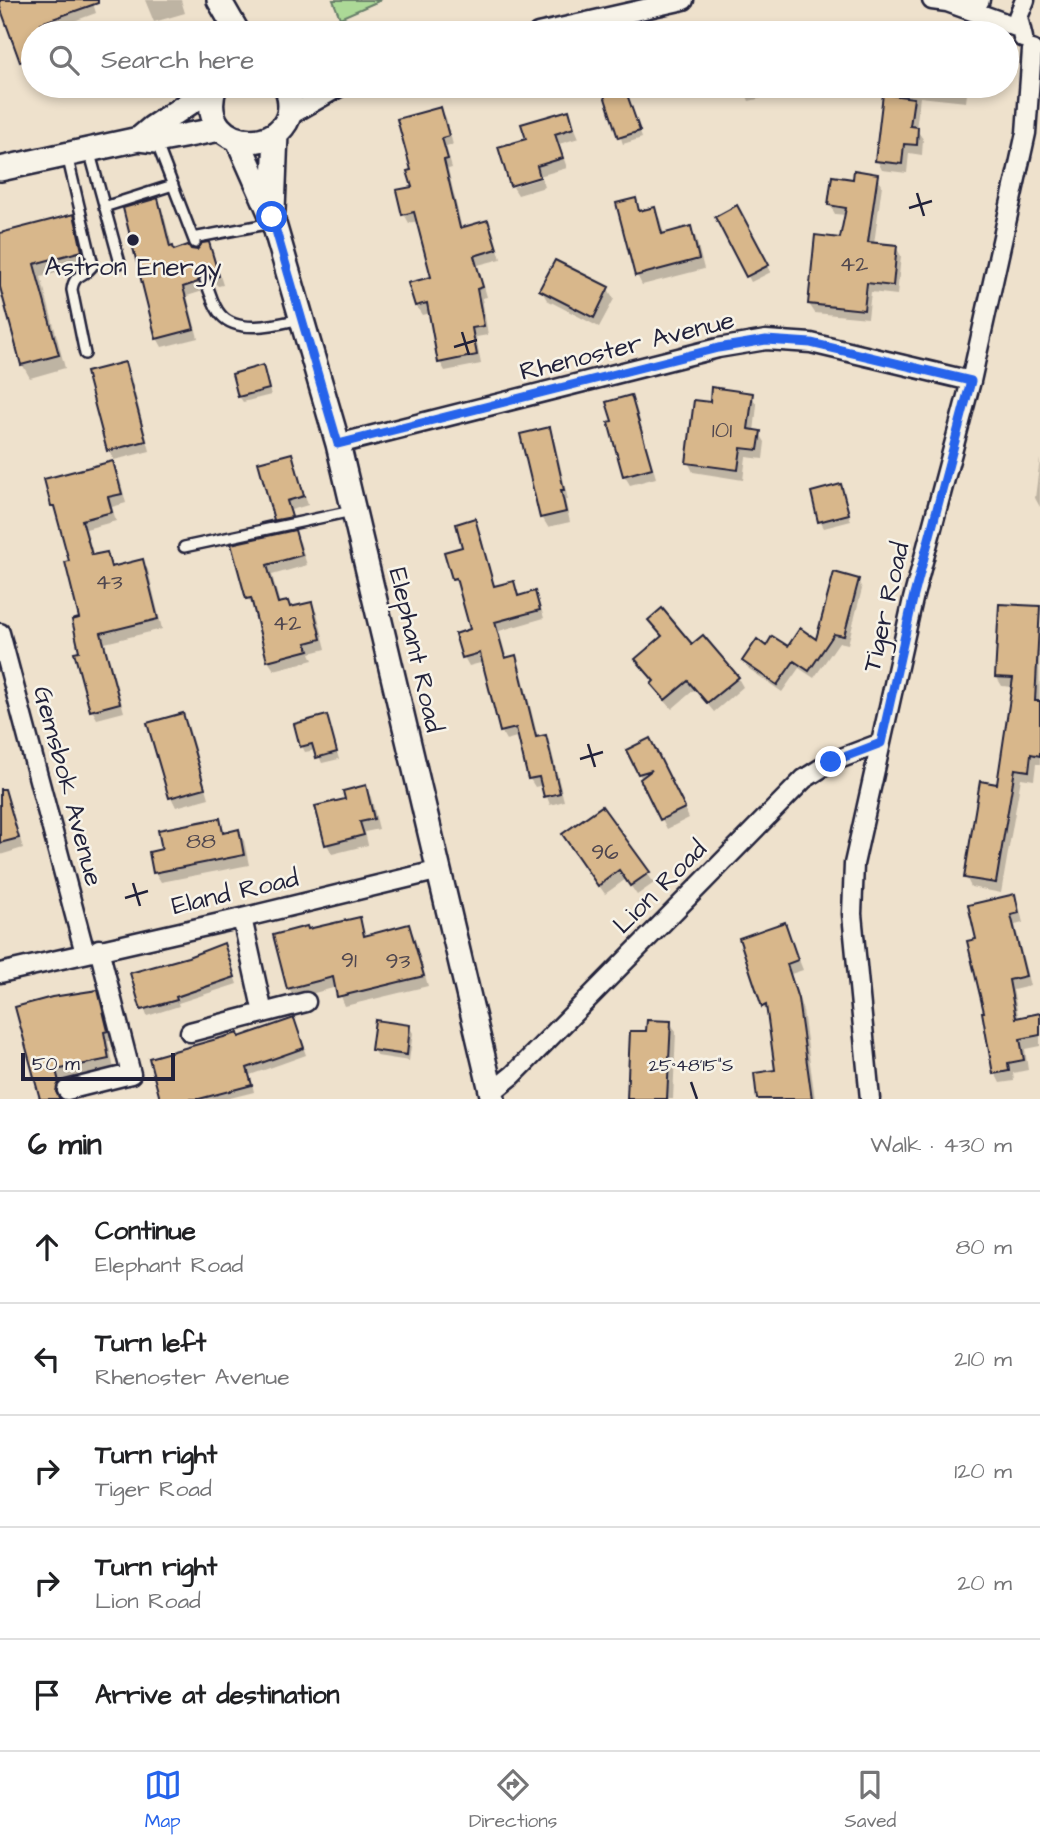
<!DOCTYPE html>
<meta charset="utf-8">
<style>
:root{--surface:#fff;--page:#f2f2f2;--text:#202124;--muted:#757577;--line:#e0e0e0;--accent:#2563eb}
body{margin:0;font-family:"Architects Daughter",sans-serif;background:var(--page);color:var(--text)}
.scale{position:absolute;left:21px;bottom:18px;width:154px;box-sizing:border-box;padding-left:7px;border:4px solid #22223b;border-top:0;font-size:19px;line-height:24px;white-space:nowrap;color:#22223b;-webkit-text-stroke:5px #f7f3e8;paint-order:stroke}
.stop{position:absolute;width:21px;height:21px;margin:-16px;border:5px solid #2563eb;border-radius:50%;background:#fff}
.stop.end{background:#2563eb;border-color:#fff;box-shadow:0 2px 7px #0008}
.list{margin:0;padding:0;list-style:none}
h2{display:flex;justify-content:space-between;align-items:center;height:91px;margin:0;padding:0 28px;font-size:30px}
h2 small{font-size:23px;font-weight:400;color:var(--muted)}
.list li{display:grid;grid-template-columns:46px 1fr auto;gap:21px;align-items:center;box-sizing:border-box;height:112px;padding:0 28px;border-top:2px solid var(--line)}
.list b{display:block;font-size:26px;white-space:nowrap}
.list p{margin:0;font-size:23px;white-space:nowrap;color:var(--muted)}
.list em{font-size:23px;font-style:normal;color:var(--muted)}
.icon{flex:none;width:38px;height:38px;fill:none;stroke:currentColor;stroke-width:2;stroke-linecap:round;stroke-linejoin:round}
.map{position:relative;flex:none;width:1040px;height:1099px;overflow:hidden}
.search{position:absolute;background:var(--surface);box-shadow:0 4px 10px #0003;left:21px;right:21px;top:21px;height:77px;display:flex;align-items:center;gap:18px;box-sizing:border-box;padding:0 24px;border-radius:38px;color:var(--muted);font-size:26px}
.sheet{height:651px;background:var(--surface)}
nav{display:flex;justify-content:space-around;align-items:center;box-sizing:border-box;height:98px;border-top:2px solid var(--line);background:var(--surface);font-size:19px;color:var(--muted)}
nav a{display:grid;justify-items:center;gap:4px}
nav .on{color:var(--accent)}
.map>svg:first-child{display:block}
</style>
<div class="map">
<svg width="1040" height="1099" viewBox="0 0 1040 1099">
<rect width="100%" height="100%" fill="#eee1cc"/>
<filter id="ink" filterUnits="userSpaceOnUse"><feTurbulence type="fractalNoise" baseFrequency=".0143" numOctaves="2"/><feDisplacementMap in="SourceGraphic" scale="14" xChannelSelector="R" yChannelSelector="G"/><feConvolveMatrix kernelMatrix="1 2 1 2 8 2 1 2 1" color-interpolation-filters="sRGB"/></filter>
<g filter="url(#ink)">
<path fill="#acd997" stroke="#677e69" stroke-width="2" d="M333,0H381L340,18Z"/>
<path fill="#0003" d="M0,0H92L96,13L44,32L45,33H33V67L26,70Z
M145,0H181L185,13L154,22Z
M617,86H623L626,90L642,138L623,144L604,90Z
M743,86H786L788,92L749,101Z
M886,86H968L966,102L920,97L916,129L923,139L922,155L909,153L907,173L882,170L877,160Z
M441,109L446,118L453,145L446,147L452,168L448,169L462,229L488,222L493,231L501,259L478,265L487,297L482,298L488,335L476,337L481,364L445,371L440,362L430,313L422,315L416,306L410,284L433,278L418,221L409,223L404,214L414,188L413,171Z
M568,112L579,138L559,144L567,168L511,184L528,140Z
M876,176L882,185L874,244L896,247L901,256L897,295L871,292L868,318L815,313L809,304L842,240L846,215L835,214L830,205L855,181Z
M542,178L545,187L518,195L513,187Z
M157,200L162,209L174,252H198L208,244L213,253L223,285L218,286L215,283L208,282L203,285V291L187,296L198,338L162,347L157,338Z
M635,200L641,213L654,209L660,219L664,235L691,228L696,238L704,269L642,285L637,275Z
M737,207L771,272L751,282L717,218Z
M73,216L81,229L89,264L41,277L65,368L30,378L22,364L0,280V235Z
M608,289L614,299L599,327L547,300L541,290Z
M124,364L130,374L150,451L114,460L108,450Z
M262,367L271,395L243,402L239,396Z
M751,395L757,405L754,432H759L765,442L763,459L746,457L743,480L693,472L688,462L711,404Z
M631,397L636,407L656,478L630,485L624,475Z
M549,429L554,439L568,500H565L570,522L548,527L542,517Z
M291,455L296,464L308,505L291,510L295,526L268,531L263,524L276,521L260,463Z
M1040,459V507L1035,498Z
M112,463L118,472L126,503L112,507L116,521L86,529L94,557L106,554L113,568L142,561L148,570L162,629L105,643L124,712L97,719L92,710L81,652V620L71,562L58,515L53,506Z
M840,486L851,521L824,528L820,521Z
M474,520L479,529L495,588L513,583L520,597L534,593L539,602L544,618L499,631L507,659L515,657L520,666L538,738L545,737L550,745L564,801L550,805L543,785L535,787L530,779L520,736L506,740L501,731L484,662L469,666L464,657L473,631L459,587L454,578Z
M294,532L300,542L307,565L272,575L280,604L290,609L311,604L317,613L326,649L310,653L313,660L274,670L268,661L254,608L248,598L233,545Z
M858,580L862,589L848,644L839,642L814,678L799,668L782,692L749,669L744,661L767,648L788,649L817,642Z
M1039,608L1040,764H1036L1034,780L1021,778L1001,893L971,887L966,877L998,786L1013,687L1002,686L996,676Z
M650,620L738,678L743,687L714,712L695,689L672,709L659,694L654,683L637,660L662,638Z
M182,715L188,725L209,798L176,807L171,797Z
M326,717L339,759L322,763L316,750L305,752L302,746Z
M655,750L689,818L667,829L639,773Z
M365,787L371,797L379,829L365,832L368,845L332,854L327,844L347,800Z
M602,808L654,883L637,895L626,879L605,894L570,845Z
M12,818L17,828L23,848L0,855V821Z
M219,820L226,834L238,831L244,841L249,865L161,882L155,872L164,851Z
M1014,896L1019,906L1023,923L1015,925L1030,986L1013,990L1019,1019L1040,1015V1046L1025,1049L1028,1070L1013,1073L1014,1081L1000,1083L995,1073L979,940Z
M359,919L367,937L409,926L414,936L428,986L345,1006L337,987L295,998L289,988L308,931Z
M785,924L803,970L791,974L803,1011L815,1099H759L777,1072L769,1016L763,1006Z
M223,945L237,984L178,1003L179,1006L147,1016L132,975L188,959Z
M97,992L102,1002L112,1041H108L114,1069L61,1080L64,1093L62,1099H40Z
M670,1022L676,1032L673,1099H629L648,1033Z
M296,1027L306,1055L250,1075L254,1092L226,1099H162L240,1039Z
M409,1027L413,1033L409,1061L377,1056L373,1050Z"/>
<path fill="#d8b78b" stroke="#22223b" stroke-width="2" d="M0,0H98V3L41,23L45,33H33V57L20,62L0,7Z
M611,86H624L640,131L618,138L602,89Z
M883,94L914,98L910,126L918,127L917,145L904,144L902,164L875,161Z
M441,107L449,136L442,138L448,159L444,160L460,228L488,220L497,249L474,256L483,287L477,289L484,326L472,328L477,355L438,363L427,303L415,306L408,283L431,277L414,212L402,215L396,190L412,187L407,171L411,170L397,119Z
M569,110L574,128L555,134L563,158L537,166L540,177L510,186L498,147L526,139L521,124Z
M854,170L878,174L868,242L897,245L893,286L867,283L864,310L808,304L815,235L840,238L846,208L828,205L832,176L853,179Z
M158,198L170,247L173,246L174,250L188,245L191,249L197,250L202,243L209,242L219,276L212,278L209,274L203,273L199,276L198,282L183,287L194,329L156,339L123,208Z
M636,198L639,211L655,207L662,234L691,226L699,259L635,276L616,203Z
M737,205L769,265L746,277L715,217Z
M74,214L82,251L34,264L59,355L21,365L0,287V233Z
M555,260L609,287L594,318L539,290Z
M125,362L146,441L107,451L86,372Z
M263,365L269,389L238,397L232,374Z
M711,387L753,393L748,429L761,431L758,450L741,448L738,470L686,463L694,400L710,402Z
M631,395L652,468L623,476L608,422L612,421L606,402Z
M550,427L564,490H561L566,512L540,518L520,434Z
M292,453L304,496L287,501L292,517L261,523L274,520L258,462Z
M113,461L122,494L108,497L112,512L82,520L92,555L107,552L111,567L143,559L158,619L101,633L120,703L90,711L74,652L79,651L72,620L79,618L65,562L69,561L54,506H51L44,479Z
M841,484L849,514L818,522L811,492Z
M475,518L494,586L514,581L518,596L535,591L540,610L495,622L505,658L516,655L536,737L546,735L560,793L544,797L539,777L528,779L516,728L500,732L480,653L462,658L455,634L470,629L456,578L452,579L444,552L462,547L456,524Z
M295,530L302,555L267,565L278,603L288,601L290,607L312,602L321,639L306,643L309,650L267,661L251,598L246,599L231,544Z
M834,572L859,579L844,636L834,634L809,671L794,661L777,685L742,661L757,639L766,646L772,636L788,646L800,628L816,639Z
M999,604L1040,606L1035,701H1040V756L1031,754L1029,771L1015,769L996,883L964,878L980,781L997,784L1013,678L995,677Z
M662,608L692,644L703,635L739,677L707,703L688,681L665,700L651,684L654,681L635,659L662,636L648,620Z
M183,713L205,788L169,798L147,723Z
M327,715L337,752L316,758L312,744L300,747L294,724Z
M650,738L685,808L660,820L640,779L652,770L638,774L626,750Z
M366,785L374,819L360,822L364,835L325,845L315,806L345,799L343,791Z
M0,789H5L19,838L0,843Z
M602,806L650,872L630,886L619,870L598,886L562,834Z
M220,818L223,833L239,829L244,855L153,873L149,852L162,849L158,830Z
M1015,894L1019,913L1011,915L1026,976L1009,980L1016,1018L1040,1013V1035L1020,1039L1024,1060L1008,1063L1009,1071L993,1074L982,1012H984L967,941L976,939L968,905Z
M360,917L364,936L409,924L424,976L337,997L333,977L287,989L273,935L307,926L308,929Z
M785,922L798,960L787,964L798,999L812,1099H757L754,1073L775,1070L766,1005L762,1007L739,938Z
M224,943L235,977L176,997L177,1000L141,1010L130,973L188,957Z
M98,990L108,1031L104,1032L109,1059L56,1070L59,1082L56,1092L60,1099H40L15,1007L52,997Z
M294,1018L304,1048L247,1068L252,1085L199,1099H160L149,1058L238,1033L239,1037Z
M375,1020L410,1025L407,1055L371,1050Z
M647,1020L671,1021L667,1099H627L630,1031H646Z"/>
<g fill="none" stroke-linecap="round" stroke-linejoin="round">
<g stroke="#22223b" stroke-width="14">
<path id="service" d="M157,144L195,243
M89,150L120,263
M67,155L93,265C85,278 74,272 72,290L85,354
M104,207L173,185
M193,238L272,223
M205,280C210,291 213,307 221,315C238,335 278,324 300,319
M184,547L352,511"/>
</g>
<g stroke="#22223b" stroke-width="23">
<path id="minor" d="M932,0L947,2L980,0
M947,2L1019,28
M538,33L684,0
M1023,38L1018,17L1025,0
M287,117L341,86
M338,444L718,348L766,340L811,343L971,381
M0,633L85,953
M0,973L242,918L440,870
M263,1013L306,1002
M190,1032L263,1013L242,918
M67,1090L131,1074L99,949
M492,1092L513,1075L804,779L831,762L881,743
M870,1099L852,914L854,864L913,599L971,381L1026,133L1032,50"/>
</g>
<g stroke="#22223b" stroke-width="28">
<path id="tertiary" d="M219,0L238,33
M215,86C190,160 313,158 286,86
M139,139L152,128L215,86
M238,140L272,217L338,444L493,1099
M0,169L139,139L156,141L221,129
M273,210L276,133"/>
</g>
<use href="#service" stroke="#f7f3e8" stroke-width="9"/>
<use href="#minor" stroke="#f7f3e8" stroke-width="18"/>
<use href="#tertiary" stroke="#f7f3e8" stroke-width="23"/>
</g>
</g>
<g fill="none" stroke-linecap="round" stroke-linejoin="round" filter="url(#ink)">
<path stroke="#2563eb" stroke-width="9" d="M272,217L338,444L718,348L766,340L811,343L971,381L913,599L881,743L831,762"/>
</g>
<path fill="none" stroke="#22223b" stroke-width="2.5" d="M917,193L924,216M909,208L932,201M462,332L469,355M454,347L477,340M588,744L595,767M580,759L603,752M133,883L140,906M125,898L148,891M691,1082L697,1099"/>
<circle fill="#22223b" stroke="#f7f3e8" stroke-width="2.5" cx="133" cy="240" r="7"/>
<g text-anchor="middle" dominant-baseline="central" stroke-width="5" stroke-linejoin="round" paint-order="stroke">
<g font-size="23" fill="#50474f">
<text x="854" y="264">42</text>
<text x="722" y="430">101</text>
<text x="109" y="582">43</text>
<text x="287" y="623">42</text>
<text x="201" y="841">88</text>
<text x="605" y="852">96</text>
<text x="349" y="960">91</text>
<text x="398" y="961">93</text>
</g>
<g font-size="26" fill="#22223b" stroke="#f7f3e8">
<text x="133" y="267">Astron Energy</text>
</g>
<g font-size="26" fill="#22223b" stroke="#f7f3e8">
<text transform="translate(627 346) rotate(-14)">Rhenoster Avenue</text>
<text transform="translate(886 607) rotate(-77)">Tiger Road</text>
<text transform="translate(416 650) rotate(77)">Elephant Road</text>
<text transform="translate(68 786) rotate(75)">Gemsbok Avenue</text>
<text transform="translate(660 887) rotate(-45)">Lion Road</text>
<text transform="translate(235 892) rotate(-13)">Eland Road</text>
</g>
</g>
<g font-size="18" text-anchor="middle" fill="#22223b" stroke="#f7f3e8" stroke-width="5" stroke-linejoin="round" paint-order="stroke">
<text x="691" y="1071">25°48'15"S</text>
</g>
</svg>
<div class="scale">50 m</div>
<div class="stop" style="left:272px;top:217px"></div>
<div class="stop end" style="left:831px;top:762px"></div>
<div class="search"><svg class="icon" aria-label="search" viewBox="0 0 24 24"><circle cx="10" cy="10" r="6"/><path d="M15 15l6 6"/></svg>Search here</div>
</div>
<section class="sheet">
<h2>6 min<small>Walk · 430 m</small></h2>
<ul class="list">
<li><svg class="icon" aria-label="ahead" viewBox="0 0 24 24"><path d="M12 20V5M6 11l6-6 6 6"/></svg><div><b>Continue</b><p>Elephant Road</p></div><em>80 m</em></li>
<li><svg class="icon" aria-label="left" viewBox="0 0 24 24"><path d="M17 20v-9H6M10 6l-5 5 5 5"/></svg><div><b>Turn left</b><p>Rhenoster Avenue</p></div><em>210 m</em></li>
<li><svg class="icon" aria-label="right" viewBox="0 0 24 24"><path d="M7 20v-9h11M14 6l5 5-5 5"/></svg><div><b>Turn right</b><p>Tiger Road</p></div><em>120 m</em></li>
<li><svg class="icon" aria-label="right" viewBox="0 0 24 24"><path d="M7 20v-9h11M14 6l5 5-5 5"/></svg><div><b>Turn right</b><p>Lion Road</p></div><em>20 m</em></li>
<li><svg class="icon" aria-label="arrive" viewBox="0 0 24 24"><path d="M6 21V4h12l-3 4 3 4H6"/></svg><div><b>Arrive at destination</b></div></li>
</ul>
</section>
<nav>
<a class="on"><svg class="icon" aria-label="map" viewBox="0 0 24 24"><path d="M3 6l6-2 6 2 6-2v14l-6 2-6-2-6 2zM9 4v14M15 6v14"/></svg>Map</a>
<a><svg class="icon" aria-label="directions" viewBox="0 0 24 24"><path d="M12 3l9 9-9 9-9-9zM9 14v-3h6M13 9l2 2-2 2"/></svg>Directions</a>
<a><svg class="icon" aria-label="saved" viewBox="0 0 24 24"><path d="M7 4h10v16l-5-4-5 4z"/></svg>Saved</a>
</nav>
